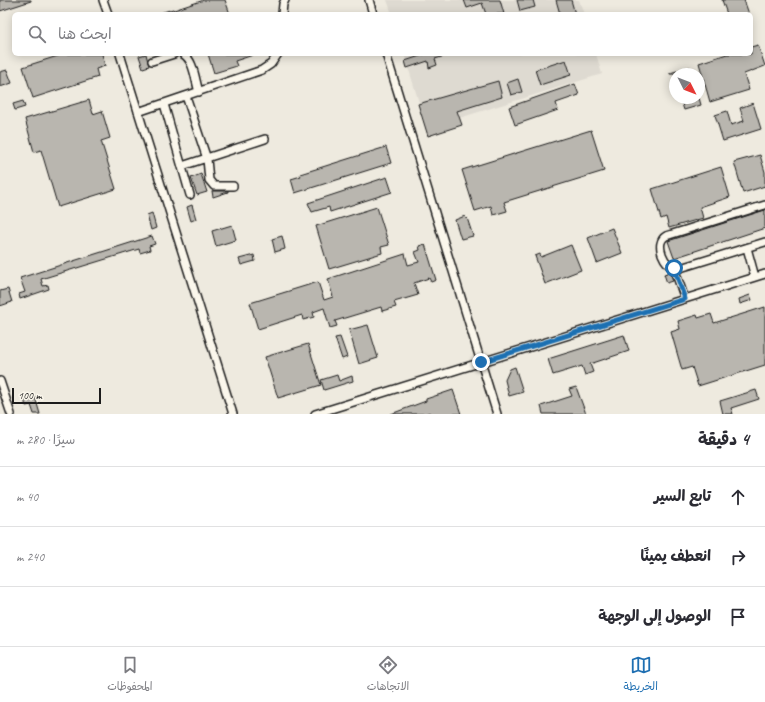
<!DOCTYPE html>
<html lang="ar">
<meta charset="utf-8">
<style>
:root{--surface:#fff;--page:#f2f2f3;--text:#2b2b33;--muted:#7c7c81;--line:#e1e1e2;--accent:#1f6fb2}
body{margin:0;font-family:Caveat,"Playpen Sans Arabic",sans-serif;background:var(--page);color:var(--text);direction:rtl}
.compass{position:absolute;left:669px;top:68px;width:36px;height:36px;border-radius:50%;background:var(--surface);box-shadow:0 2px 10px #0003;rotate:132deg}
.scale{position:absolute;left:12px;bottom:10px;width:89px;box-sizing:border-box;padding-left:4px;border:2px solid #1c1c1c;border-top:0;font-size:11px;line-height:14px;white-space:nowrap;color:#1c1c1c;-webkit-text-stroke:3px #fbf7ec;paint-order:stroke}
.stop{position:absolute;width:12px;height:12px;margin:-9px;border:3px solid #1f6fb2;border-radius:50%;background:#fff}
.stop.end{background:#1f6fb2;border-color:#fff;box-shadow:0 1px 4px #0008}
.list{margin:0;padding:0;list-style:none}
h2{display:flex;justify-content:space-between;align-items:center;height:52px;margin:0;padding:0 16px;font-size:17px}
h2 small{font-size:13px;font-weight:400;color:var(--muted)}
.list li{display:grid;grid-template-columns:26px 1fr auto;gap:12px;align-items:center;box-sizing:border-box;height:60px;padding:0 16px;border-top:1px solid var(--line)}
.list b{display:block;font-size:15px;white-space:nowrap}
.list em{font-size:13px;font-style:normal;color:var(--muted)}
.icon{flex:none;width:22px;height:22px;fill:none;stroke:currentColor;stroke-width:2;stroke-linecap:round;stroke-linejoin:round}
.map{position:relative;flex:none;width:765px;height:414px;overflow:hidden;direction:ltr}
.search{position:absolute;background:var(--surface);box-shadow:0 2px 10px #0003;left:12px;right:12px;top:12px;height:44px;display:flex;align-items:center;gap:10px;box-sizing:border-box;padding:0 14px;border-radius:6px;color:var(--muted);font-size:15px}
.sheet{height:232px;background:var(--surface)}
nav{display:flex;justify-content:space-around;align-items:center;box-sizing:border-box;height:56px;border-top:1px solid var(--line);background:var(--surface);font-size:11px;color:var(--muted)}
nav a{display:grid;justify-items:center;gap:2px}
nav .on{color:var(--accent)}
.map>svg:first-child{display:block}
</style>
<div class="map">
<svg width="765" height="414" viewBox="0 0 765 414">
<rect width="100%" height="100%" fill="#eeeadf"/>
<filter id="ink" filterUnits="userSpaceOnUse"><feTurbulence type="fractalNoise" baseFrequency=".025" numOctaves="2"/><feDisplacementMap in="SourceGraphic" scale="8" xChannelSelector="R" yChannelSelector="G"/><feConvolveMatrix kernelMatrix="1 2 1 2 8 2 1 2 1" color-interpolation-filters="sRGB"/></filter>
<g filter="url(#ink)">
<path fill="#dedad1" d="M387,0H579L584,14H392Z
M404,54H596L602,74L427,128Z"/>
<path fill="#b9b6af" stroke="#1c1c1c" d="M0,0H31V1L0,11Z
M204,0H225L230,14H160V13L173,9L174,10Z
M464,0H500L504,14H486L482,3L467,8Z
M517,0H533L535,7L520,11Z
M556,0H571L575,14H560Z
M722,0H744L749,14H727Z
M758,45L765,66L744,74L749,90L710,102L699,63L727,54H751V47Z
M64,54H102L105,66L96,69L98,77L33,98L23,67Z
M146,54L149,66L143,68L139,56Z
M208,54H253V55L235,61L237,66L214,73Z
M426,54H447L448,55L435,59L437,65L429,68L428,61L407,68L405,61Z
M566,60L571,75L540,85L535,70Z
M690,67L692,74H670V73Z
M7,70L12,83L0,87V72Z
M518,79L522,92L511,95L507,83Z
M498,81L502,97L457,111L462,125L428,136L418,104Z
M575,84L579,95L556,103L558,110L515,125L509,107Z
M680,98H699L701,105L684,110Z
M89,100L93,114L102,111L110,138L101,141L116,189L58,207L41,150L34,152L25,119Z
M23,101L25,107L15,110L13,104Z
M753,103L761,129L723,141L715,115L727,111L731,125L744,121L740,108Z
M591,130L604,171L504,202L507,211L493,215L491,206L475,211L462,170Z
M386,147L391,163L295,193L291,179L301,176L300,174Z
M760,155L765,172V186L743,193L734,162Z
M721,167L730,197L700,207L703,218L669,228L666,217L661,219L652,189Z
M201,174L207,192L197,195L191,178Z
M387,177L392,192L330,212L329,207L312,212L308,203Z
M212,191H228V192L213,197Z
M192,205L196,219L191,221L187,207Z
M377,207L389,245L381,247L382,253L329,269L316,226Z
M765,210V228L674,258L668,241Z
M152,213L156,228L151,230L147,215Z
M465,216L466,219L467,218L473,236L461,239L455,220Z
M232,225L236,240L216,246L212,231Z
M612,228L622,253L597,263L588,238Z
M152,236L155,244L149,246L150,250L140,253L139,249L41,279L43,286L48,285L49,289L20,299L19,294L25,292L20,278Z
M282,236L285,249L275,252L272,239Z
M425,244L436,280L431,282L429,278L414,283L418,295L394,302L396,307L382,311L381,307L335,321L337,326L330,328L324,308L313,312L314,317L303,320L302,315L258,329L250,303L318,282L324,300L333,297L328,279L405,254L408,265L419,262L415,252L420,250L419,246Z
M571,245L581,270L545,284L535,256L540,254L541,257Z
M254,255L255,261L241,265L239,259Z
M670,272L673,281L667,283L664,274Z
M8,289L12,302L0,306V291Z
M750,295L752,300L740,304L739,299Z
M765,307V365L698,386L692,367L682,370L671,332L680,329L678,321L697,315L698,318L711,314L714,323Z
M368,325L378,358L359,364L349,330Z
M624,335L629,351L590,364L593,372L585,375L582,366L553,375L548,359Z
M340,337L347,357L342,359L335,338Z
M308,344L321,385L278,398L265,357Z
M515,367L523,392L509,396L505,380L510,369Z
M337,375L339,381L352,376L353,381L324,390L321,380Z
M576,387L586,414H543L541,406L572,396L569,389Z
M453,390L461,414H430V412L425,414H391L426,401V399Z
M756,390L759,399L731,408L733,414H723L720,401Z
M35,397L40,414H34L31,405L26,406L24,400Z"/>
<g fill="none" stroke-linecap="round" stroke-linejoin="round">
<g stroke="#1c1c1c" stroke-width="10">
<path id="minor" d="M103,0L108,14
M369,0L373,14
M282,14L283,4L285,0
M120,54L233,414
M183,54C194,60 195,80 199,92
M386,54L497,414
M152,61L174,54
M186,96L207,159L209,180L214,186H233
M164,104L190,195
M138,112L262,70L271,64L278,54
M182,166L265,139
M765,205L666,236C654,243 664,267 677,269L765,242
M747,248L755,277
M674,268L685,299
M0,381L11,414
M315,414L765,274"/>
</g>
<use href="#minor" stroke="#fbf7ec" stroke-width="7"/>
</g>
</g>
<g fill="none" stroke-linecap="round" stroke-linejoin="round" filter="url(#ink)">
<path stroke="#1f6fb2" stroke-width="5" d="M481,362L685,299L674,268"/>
</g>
</svg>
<svg class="compass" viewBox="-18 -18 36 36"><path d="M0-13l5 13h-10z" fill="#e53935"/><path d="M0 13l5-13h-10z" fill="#7c7c81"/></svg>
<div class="scale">100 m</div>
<div class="stop" style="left:674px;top:268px"></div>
<div class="stop end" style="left:481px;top:362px"></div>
<div class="search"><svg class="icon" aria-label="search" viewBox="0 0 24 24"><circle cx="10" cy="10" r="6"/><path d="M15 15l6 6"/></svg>ابحث هنا</div>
</div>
<section class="sheet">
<h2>4 دقيقة<small>سيرًا · 280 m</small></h2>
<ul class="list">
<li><svg class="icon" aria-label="ahead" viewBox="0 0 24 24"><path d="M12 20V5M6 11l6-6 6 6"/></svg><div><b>تابع السير</b></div><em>40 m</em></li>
<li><svg class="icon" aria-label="right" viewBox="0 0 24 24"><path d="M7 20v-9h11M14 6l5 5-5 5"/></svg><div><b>انعطف يمينًا</b></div><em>240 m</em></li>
<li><svg class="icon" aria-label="arrive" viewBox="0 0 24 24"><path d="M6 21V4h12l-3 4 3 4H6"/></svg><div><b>الوصول إلى الوجهة</b></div></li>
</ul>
</section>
<nav>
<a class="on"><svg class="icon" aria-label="map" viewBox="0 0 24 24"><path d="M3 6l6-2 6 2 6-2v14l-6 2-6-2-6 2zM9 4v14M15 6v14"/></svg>الخريطة</a>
<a><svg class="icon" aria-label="directions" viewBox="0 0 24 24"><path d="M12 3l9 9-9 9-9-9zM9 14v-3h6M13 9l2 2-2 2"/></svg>الاتجاهات</a>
<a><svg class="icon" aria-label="saved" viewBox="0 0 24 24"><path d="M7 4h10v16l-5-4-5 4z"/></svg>المحفوظات</a>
</nav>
